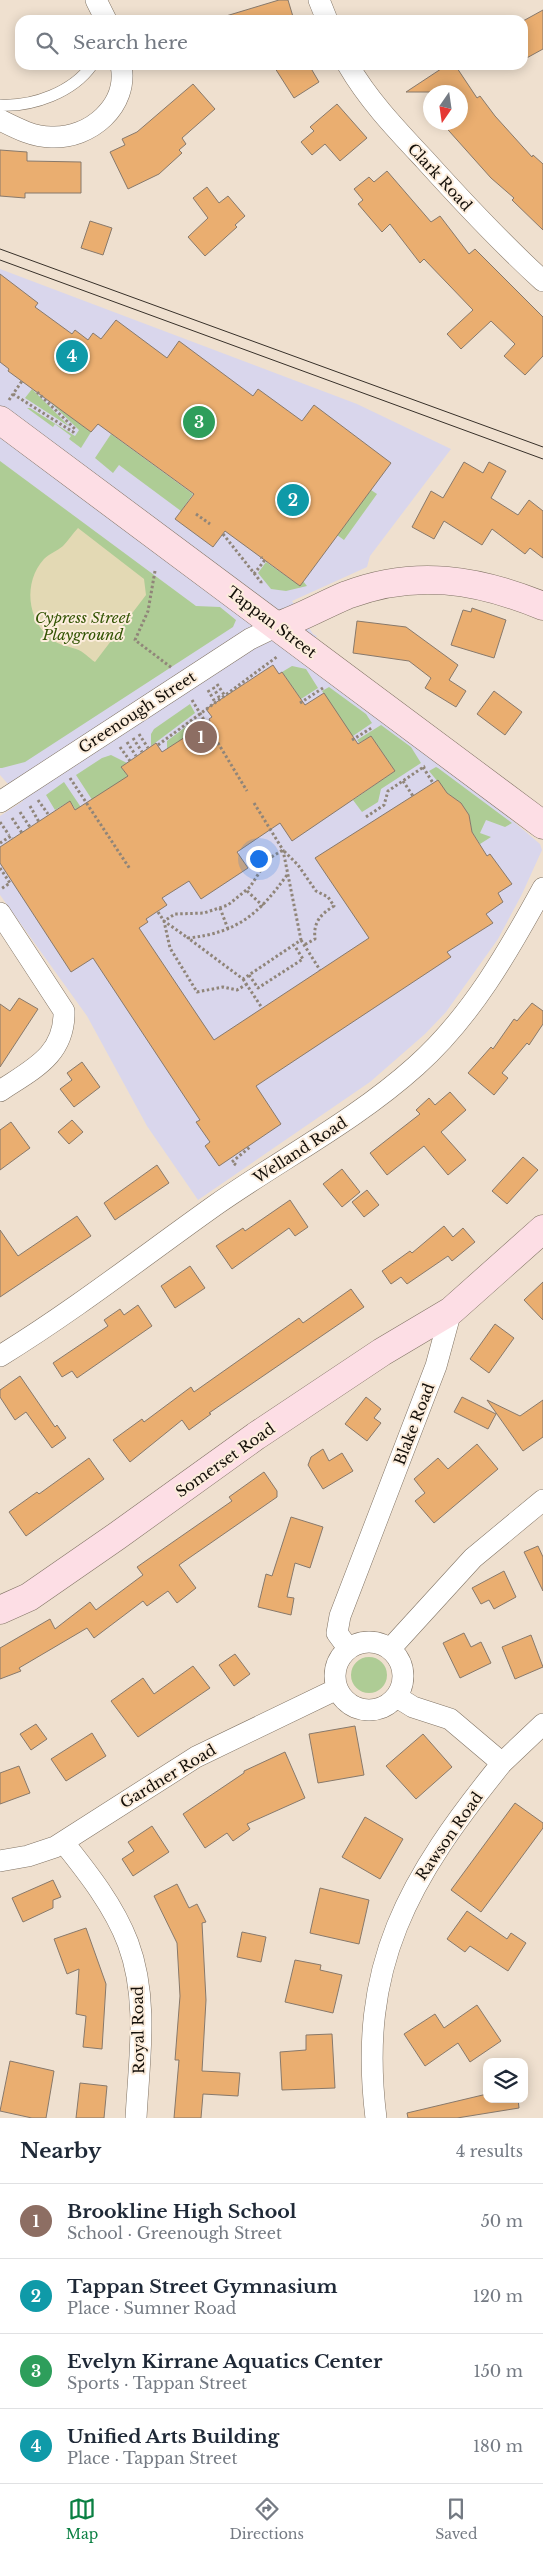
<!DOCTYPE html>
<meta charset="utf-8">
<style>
:root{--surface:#fff;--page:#f2f2f3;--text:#1f2937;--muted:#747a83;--line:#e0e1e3;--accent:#0b8043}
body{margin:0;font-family:"Libre Baskerville",serif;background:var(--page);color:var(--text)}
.controls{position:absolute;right:15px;bottom:15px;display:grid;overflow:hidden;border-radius:10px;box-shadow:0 2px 12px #0003}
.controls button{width:45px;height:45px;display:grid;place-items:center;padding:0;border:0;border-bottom:1px solid var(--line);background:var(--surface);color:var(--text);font:25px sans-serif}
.compass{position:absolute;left:423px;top:85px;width:45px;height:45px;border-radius:50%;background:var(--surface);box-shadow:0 2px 12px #0003;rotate:193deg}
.you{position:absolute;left:258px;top:858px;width:18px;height:18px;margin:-12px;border:4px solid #fff;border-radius:50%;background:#1a73e8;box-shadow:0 0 0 8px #1a73e833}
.badge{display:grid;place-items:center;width:32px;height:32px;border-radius:50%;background:var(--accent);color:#fff;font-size:16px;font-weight:700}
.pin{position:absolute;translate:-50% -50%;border:2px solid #fff;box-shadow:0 1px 5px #0006}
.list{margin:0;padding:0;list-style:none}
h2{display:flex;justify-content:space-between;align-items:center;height:65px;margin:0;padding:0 20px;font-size:21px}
h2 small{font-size:16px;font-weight:400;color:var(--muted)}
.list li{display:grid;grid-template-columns:32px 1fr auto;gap:15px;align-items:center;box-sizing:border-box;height:75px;padding:0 20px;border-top:1px solid var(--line)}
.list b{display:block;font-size:19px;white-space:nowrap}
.list p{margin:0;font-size:16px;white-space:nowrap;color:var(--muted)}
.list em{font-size:16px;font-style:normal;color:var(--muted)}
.icon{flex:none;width:28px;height:28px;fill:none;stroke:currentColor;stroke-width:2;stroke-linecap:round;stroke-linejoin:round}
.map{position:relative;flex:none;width:543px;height:2118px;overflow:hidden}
.search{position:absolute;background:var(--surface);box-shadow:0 2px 12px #0003;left:15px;right:15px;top:15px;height:55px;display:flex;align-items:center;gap:12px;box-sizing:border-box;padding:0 18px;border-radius:15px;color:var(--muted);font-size:19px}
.sheet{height:365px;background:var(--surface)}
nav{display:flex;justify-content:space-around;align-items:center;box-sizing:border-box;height:70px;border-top:1px solid var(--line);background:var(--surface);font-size:14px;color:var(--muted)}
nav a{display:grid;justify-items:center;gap:2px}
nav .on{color:var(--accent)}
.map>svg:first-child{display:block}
</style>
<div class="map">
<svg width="543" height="2118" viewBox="0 0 543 2118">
<rect width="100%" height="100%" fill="#efe0cf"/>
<path fill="#d9d6ec" d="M0,269L357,404L451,449L370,556L367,567L292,601L313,634L317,636L298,660L494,805L540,844L542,850L522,894L498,939L446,1012L425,1034L370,1082L198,1200L147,1126L87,1016L0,895V816L23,801L0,775Z"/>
<path fill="#aecc95" d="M32,389L70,427L25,398Z
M49,401L91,432L81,448L69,439L71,436L55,424L53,427L27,408H30L75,436L79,430Z
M111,434L193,494L181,511L119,465L113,473L95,458Z
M0,461L196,606L220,607L236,620L233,627L25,762L2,768H0Z
M371,490L377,494L344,540L337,535Z
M266,562L299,585L303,581L307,586L286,591L271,589L258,573Z
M292,666L306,669L318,688L301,699L282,672Z
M329,687L366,714L372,723L350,738L347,728L322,691Z
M190,704L195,713L151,746V734L154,729Z
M199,721L205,727L167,749V741L192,722Z
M381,725L411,747L421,763L381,789L378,802L362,812L353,800L395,771L371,736L359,743L357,740Z
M111,755L127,763L121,767L128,776L135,866L76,775L102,758Z
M436,767L438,768L512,823L505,827L486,820L480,833L491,837L480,844L472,832L469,815L461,803L447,793L429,771Z
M64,782L125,873L102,849L70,801L55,810L46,795Z
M351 1675a18 18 0 1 1 36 0a18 18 0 1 1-36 0Z"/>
<path fill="#e3d9b4" d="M78,528L144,579L146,595L95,662C89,658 83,651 76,649C67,646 59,645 51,639C27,620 23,582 44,559C49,554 57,551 63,546C68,541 73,533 78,528Z"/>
<path fill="#eaae70" stroke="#88796b" d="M279,0H288L294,20H227L226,16Z
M543,10V49L523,60V21Z
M273,65H309L319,82L294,98Z
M447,65H455L477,98L480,96L495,116L532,157L533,155L543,164V230L512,200L514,198L491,178L441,122H460V92H406Z
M193,84L215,109L182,138L186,144L179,150L182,153L159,174L128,189L110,152L125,145L122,139L137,132Z
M337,104L367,138L340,161L325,144L312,155L301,142L314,131L310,127Z
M0,150L27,152V161L81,162V193H25V198L0,196Z
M387,171L431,222L440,216L469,254L475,249L543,317V356L525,375L504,356L515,344L491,321L461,349L447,334L473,310L424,259L420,263L390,224L382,232L358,204L363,200L354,189L369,177L374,182Z
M207,187L219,203L228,196L245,216L235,225L237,227L205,256L188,237L208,218L193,198Z
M90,221L112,228L103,255L81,248Z
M0,274L38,303L35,307L72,334L75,330L88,340L93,333L101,339L116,320L167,358L179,341L253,396L258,389L302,421L314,405L391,463L300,586L225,531L213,547L175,519L194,494L98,424L91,432L8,371L9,369L0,362Z
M464,462L483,473L489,462L506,471L491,498L518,515L529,500L543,511V558L530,548L525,554L492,529L482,545L444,521L434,539L412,527L431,491L443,498Z
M472,608L506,620L494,658L451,645L463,610L471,612Z
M357,621L406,627L458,665L449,680L466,691L456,707L425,688L431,678L409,661L353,653Z
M273,665L279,674L282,672L305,705L324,693L358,744L371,736L395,771L292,841L280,823L237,852L248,868L201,899L189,881L162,898L167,905L146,919L148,922L139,928L214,1040L369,938L315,858L438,780L447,793L461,803L469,815L472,832L487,856L490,854L512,884L498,893L503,902L486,914L493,923L447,952L451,957L256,1086L281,1124L219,1166L205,1146L210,1142L196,1122L200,1120L93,958L71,972L0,863V847L70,801L75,810L128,776L121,767L156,743L162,752L210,721L209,719L212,717L206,709Z
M494,691L522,712L505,735L477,714Z
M19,998L38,1009L0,1067V1004L10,1011Z
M532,1003L543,1011V1024L529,1045L527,1043L502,1073L508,1078L494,1095L468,1073L491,1047L493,1049L514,1019L517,1021Z
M82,1062L100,1087L74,1107L60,1089L72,1080L67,1073Z
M450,1092L466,1110L441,1132L466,1160L448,1175L424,1146L387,1175L370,1153L420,1114L416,1110L429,1098L435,1105Z
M72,1120L83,1132L69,1144L58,1132Z
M11,1122L30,1148L0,1170V1130Z
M523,1157L538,1170L507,1204L492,1191Z
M157,1165L169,1183L115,1220L104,1203Z
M342,1169L360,1192L342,1207L323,1184Z
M367,1190L379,1205L364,1217L352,1202Z
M290,1200L308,1227L295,1236L289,1228L232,1269L216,1246L243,1228L245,1231Z
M77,1216L91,1236L0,1297V1230L18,1256Z
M444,1226L453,1237L463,1228L475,1242L452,1261L448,1256L407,1284L401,1277L391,1284L382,1271L410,1251L412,1253Z
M190,1266L205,1288L175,1308L161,1286Z
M543,1282V1320L524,1300Z
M351,1289L364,1307L209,1413L211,1414L189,1430L182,1420L130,1462L113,1440L142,1419L144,1422L191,1387L194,1392L299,1318L303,1323Z
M138,1305L152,1326L77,1378L72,1371L62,1377L53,1363L108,1326L104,1320L120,1309L124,1315Z
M495,1324L514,1338L489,1373L470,1359Z
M20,1376L55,1427L57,1425L66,1438L52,1448L26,1412L15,1420L0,1397V1390Z
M366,1397L381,1409L374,1418L381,1423L367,1441L345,1424Z
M462,1397L496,1414L488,1429L454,1412Z
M487,1400L520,1416L543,1400V1437L523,1451Z
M477,1444L498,1469L434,1523L415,1501L425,1493L414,1479L438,1458L448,1469Z
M323,1449L329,1461L342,1453L353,1471L323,1489L308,1465L311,1457Z
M89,1458L104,1479L26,1536L9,1512L37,1492L39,1494Z
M264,1472L277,1491V1497L179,1565L196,1588L177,1603L168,1591L147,1606L143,1601L94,1638L87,1628L19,1668L21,1671L0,1679V1648L50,1619L55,1629L90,1602L96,1610L143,1575L137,1567L232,1501L229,1497Z
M291,1517L323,1527L310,1568L295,1563L287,1597L294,1598L291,1615L258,1607L266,1574L272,1576Z
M538,1546L543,1557V1591L524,1552Z
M504,1571L516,1597L494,1609L489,1600L481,1604L472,1588Z
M464,1633L471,1647L481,1642L491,1663L460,1678L443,1643Z
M531,1635L543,1667L515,1679L502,1647Z
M235,1654L250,1674L234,1686L219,1665Z
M193,1666L210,1688L138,1737L111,1701L143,1678L154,1694Z
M36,1724L47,1739L31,1750L20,1734Z
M355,1726L364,1775L318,1783L309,1734Z
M92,1733L106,1756L66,1781L51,1759Z
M423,1734L452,1767L416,1799L386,1766Z
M285,1752L305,1798L247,1824L250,1829L233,1841L227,1833L205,1848L183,1814L244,1773V1771Z
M19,1766L30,1793L0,1804V1773Z
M515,1803L543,1823V1828L481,1912L451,1890Z
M365,1817L403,1839L380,1879L342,1857Z
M152,1826L169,1852L133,1876L122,1859L134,1851L128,1842Z
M53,1880L61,1897L53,1900V1908L23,1922L12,1898Z
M177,1884L189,1908L197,1904L206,1922L202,1923L206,2000L202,2071L240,2073L238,2096L203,2094L201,2118H174L179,2060H175L180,1996L177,1943L154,1896Z
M320,1888L369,1900L359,1944L310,1933Z
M467,1911L507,1939L511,1933L526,1943L508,1971L470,1946L465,1952L447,1939Z
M86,1928L106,1984L102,2049L83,2047L86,2016L76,2014L79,1969L67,1974L54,1939Z
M242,1932L266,1937L261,1962L237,1957Z
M295,1960L321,1965L320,1970L342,1975L333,2013L285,2002Z
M477,2005L501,2041L470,2062L458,2043L425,2066L404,2034L435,2014L444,2028Z
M332,2034L335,2088L282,2090L280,2052L306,2050V2035Z
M10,2061L54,2071L46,2118H32L0,2111Z
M80,2083L107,2086L104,2118H76Z
M487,2094V2099H518L519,2108L457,2118H408L407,2113Z"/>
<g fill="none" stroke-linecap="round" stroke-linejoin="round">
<g stroke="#807364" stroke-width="12">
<path id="lane" d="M0,105C33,107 73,92 92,65"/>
</g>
<g stroke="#807364" stroke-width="22">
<path id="street" d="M96,0L106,20
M319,0L327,20
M348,65C369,101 397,130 425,160C463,202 501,243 543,281
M0,120C16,128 33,137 51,137C90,139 129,106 121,65
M0,802L250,639L277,626
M0,913L64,1011C65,1055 33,1069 0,1091
M0,1356C75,1310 145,1255 217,1204C283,1158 356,1120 416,1066C471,1017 508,952 543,888
M335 1676a34 34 0 1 1 68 0a34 34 0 1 1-68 0Z
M348,1648L337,1633L340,1616L436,1366L451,1311
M390,1649L473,1558L543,1500
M397,1697L413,1707L450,1719L502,1763L543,1724
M64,1843C88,1873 114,1906 128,1943C149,1999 139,2060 136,2118
M0,1861L28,1856L55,1847L196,1757L337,1689
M376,2118C357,1965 409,1878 502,1763"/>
</g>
<g stroke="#807364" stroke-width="29">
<path id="secondary" d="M0,420L543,825
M277,626C301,618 323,605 347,595C415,569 477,579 543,606
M0,1610L29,1597L117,1536L256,1436L382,1352L451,1311L543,1229"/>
</g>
<path stroke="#908579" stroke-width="3" stroke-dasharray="2.5 2.5" stroke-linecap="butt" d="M13,394L73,432L75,429L36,391
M9,400L22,381
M196,514L210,524
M223,534L261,582V585
M155,571L148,611L135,640L172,668
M254,574L264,561L261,557
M217,684L225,696
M213,687L220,699
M208,690L215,702
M192,700L247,791
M300,703L323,688
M139,734L148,748
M133,738L142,752
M352,740L373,727
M127,742L136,756
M158,745L278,656
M120,747L130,761
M423,767L433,783
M70,778L130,869
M403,781L413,796
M38,800L48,814
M254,803L283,850L301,940L243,979L188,938C237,933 259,914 287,875
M30,806L39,822
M20,812L30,827
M366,817L384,805L388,791L425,766
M12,818L22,833
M0,822L9,835
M0,843L11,836L12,838
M0,868L10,883L1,889
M247,891L263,906
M220,908L228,929
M158,912L164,921L188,938
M301,940L320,970
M249,975L258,988L303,959L294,945
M243,979L262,1008
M247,984L237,990L223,987L197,992L170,948L164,921L175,914L204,913L228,905L250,887L268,859L283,850L298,865L316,891L328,897L334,906C321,914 313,922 315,939L304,945
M236,1165L232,1162L250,1147"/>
<use href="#lane" stroke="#fff" stroke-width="11"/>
<use href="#street" stroke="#fff" stroke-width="21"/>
<use href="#secondary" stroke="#fddee5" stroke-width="28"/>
<path stroke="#373029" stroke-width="1" d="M0,249L543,447
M0,260L543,459"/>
</g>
<g text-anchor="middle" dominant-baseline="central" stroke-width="4" stroke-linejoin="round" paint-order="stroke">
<g font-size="15" fill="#140f09" stroke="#fceddc">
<text transform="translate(440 177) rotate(47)">Clark Road</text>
<text transform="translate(272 622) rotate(37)">Tappan Street</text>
<text transform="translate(137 712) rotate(-33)">Greenough Street</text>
<text transform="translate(300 1150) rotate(-33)">Welland Road</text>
<text transform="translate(414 1424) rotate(-69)">Blake Road</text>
<text transform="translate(225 1460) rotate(-35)">Somerset Road</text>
<text transform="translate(168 1776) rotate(-31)">Gardner Road</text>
<text transform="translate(449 1836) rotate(-55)">Rawson Road</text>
<text transform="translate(138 2030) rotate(-91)">Royal Road</text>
</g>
<g font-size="15" font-style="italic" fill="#335404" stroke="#fceddc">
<text x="83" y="617">Cypress Street<tspan x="83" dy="17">Playground</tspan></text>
</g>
</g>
</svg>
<div class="controls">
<button><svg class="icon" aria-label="layers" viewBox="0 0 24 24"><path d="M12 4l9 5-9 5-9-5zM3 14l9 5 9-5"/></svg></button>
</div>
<svg class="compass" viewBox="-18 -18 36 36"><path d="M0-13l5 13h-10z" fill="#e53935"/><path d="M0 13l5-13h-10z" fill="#747a83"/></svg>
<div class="you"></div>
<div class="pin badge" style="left:201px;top:737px;background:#8d6e63">1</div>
<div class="pin badge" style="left:293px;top:500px;background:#0f9aa8">2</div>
<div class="pin badge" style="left:199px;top:422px;background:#2e9e5b">3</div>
<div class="pin badge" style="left:72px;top:356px;background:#0f9aa8">4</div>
<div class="search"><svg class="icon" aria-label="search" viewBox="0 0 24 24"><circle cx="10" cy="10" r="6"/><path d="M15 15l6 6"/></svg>Search here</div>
</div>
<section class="sheet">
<h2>Nearby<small>4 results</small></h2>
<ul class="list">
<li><span class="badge" style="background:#8d6e63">1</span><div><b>Brookline High School</b><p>School · Greenough Street</p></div><em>50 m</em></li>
<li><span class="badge" style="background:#0f9aa8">2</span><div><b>Tappan Street Gymnasium</b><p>Place · Sumner Road</p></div><em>120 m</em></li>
<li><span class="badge" style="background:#2e9e5b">3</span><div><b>Evelyn Kirrane Aquatics Center</b><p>Sports · Tappan Street</p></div><em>150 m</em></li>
<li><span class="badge" style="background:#0f9aa8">4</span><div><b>Unified Arts Building</b><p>Place · Tappan Street</p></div><em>180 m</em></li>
</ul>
</section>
<nav>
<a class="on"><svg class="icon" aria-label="map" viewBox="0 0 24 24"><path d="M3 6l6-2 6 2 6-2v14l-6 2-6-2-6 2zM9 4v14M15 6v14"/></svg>Map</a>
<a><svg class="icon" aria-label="directions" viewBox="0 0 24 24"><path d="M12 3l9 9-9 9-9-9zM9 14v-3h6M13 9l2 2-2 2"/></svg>Directions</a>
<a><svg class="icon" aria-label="saved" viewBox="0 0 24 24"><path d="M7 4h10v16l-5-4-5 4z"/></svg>Saved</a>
</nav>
